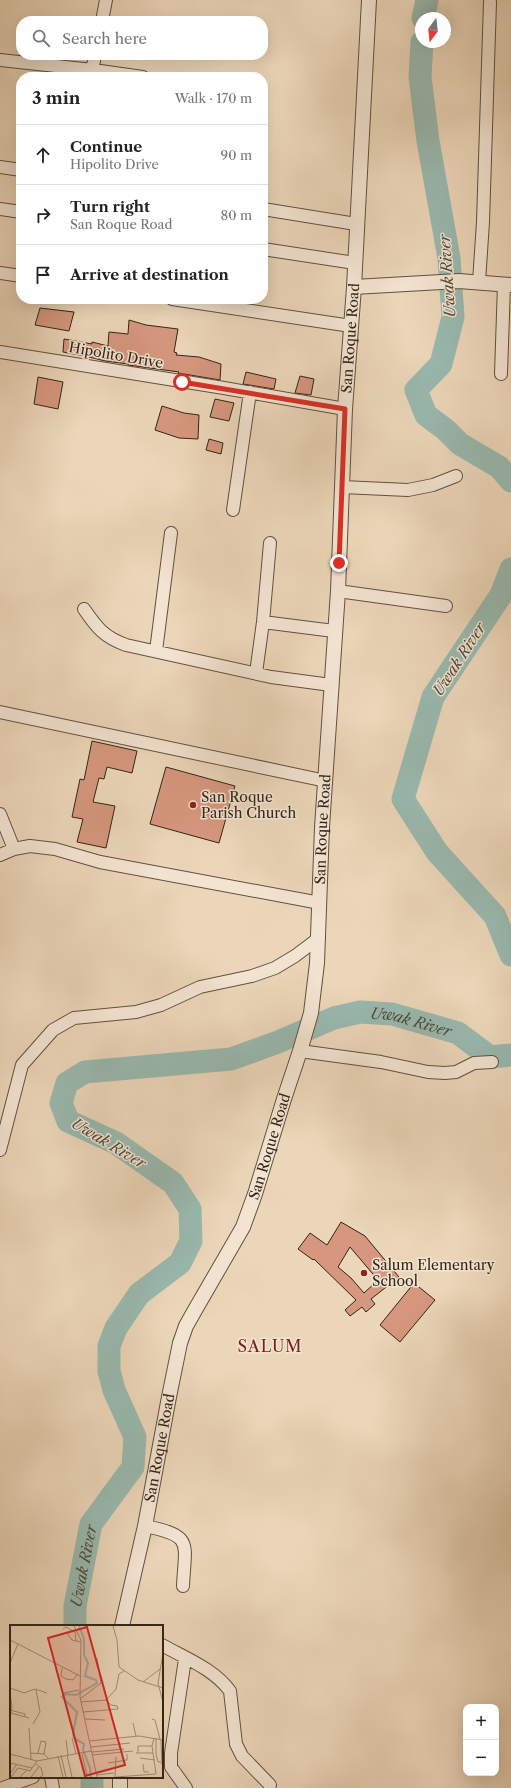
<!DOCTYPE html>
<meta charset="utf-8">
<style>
:root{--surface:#fff;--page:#f2f2f2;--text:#222;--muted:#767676;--line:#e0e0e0}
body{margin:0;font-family:"Libre Caslon Text",serif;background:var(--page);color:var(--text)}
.controls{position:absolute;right:12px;bottom:12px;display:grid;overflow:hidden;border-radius:8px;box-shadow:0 4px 16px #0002}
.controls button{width:36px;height:36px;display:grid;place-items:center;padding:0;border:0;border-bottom:1px solid var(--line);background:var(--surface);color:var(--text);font:20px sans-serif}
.compass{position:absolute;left:415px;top:12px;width:36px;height:36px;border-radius:50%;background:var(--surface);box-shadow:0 4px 16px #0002;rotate:195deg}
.stop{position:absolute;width:12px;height:12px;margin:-9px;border:3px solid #d93025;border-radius:50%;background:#fff}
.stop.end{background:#d93025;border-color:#fff;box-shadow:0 1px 4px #0008}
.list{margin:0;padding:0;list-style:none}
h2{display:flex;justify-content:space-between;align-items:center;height:52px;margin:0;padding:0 16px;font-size:17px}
h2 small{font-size:13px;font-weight:400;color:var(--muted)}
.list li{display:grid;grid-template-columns:26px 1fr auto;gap:12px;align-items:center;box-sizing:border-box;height:60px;padding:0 16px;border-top:1px solid var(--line)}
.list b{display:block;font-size:15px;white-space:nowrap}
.list p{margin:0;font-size:13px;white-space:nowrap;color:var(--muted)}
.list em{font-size:13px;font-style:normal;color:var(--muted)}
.icon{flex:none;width:22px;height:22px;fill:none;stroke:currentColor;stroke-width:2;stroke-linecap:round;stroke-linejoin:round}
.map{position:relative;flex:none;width:511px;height:1788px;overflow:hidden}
.search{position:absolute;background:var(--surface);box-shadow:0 4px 16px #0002;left:16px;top:16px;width:252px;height:44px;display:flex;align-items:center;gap:10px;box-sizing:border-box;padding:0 14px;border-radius:16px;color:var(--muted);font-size:15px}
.panel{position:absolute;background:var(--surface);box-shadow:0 4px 16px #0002;left:16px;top:72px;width:252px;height:232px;border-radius:16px}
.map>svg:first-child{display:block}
</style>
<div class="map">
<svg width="511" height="1788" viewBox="0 0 511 1788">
<rect width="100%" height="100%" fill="#ecd6b9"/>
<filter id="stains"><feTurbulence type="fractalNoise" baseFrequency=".005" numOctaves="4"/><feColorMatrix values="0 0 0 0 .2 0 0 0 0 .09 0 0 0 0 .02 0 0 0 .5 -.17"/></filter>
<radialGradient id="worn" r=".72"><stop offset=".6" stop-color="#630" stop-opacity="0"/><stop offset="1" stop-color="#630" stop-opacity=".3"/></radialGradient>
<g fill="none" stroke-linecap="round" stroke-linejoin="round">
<g stroke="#99b9af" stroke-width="23">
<path d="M423,18L427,0"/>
<path d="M422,42L420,77L428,141L449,258L453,317L441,364L416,390L426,415L446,430L460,444L499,467L511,481"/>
<path d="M511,569L501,595L433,697L403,799L437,852L495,916L511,955"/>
<path id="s1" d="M75,1626V1606L91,1524L133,1467L135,1437L114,1390L109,1371V1346L116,1328L139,1294L180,1263L191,1241L190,1209L173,1183L116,1143L68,1121L61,1103L67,1083L85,1072L231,1059L278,1042L334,1018L360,1012L392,1014L458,1033L490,1057L511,1055"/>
<path d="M92,1777V1788"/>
</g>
</g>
<path fill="#d6977e" stroke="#312516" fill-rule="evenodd" d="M40,308L74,312L69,331L35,325Z
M129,320L146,325L178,329L174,352L177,353L176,355L199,357L221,364L220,380L178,373L179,372L128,365V364L105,361L85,356L63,352L64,339L92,344V342L108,346L109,332L128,334Z
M246,372L276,379L274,389L243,384Z
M300,376L314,379L311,395L295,393Z
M38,377L63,382L58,409L34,404Z
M215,399L234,403L229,421L210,417Z
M162,406L184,413L199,415L198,439L179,438L155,430Z
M209,439L223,443L221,454L206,450Z
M92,741L137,751L132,773L107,767L104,779L99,778L93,802L115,806L106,848L77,842L83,819L72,817L80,779L84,780Z
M166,767L235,786L219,843L150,824Z
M341,1222L365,1236L399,1277L371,1299L375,1304L366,1312L362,1307L350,1316L345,1310L356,1300L314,1259L313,1260L298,1249L310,1233L327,1245ZM350,1247L378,1280L364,1293L351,1278L338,1267Z
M414,1283L435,1300L400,1342L380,1325Z"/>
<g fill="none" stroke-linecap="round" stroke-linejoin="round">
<g stroke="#60513f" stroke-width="14">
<path id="minor" d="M102,21L106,0
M0,60L93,70L143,77
M91,77L95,55
M0,167L21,170
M0,209L21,212
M263,209L356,224
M263,249L355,263
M0,273L21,276
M479,282L483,222L490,2
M172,299L351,326
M0,352L224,388L345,409
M501,374L504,284
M342,487L408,490L433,485L456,476
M233,510L250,392
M338,591L446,606
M84,609C97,628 104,637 126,645L271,677L331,685
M263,622L334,631
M156,651L171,533
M256,673L263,622L270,543
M0,712L326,781
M0,814L14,849
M0,855L14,849L30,846L55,849L100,862L320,903
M300,1051L381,1062L428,1072L445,1073L456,1072L474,1063L492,1062
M0,1150L22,1065L53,1030L74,1018L136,1012L161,1005L200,987L252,976L275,968L295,956L319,938
M145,1526C194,1536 185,1542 183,1586
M162,1645C185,1658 214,1669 230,1691L236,1744L242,1756L270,1785
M185,1659L171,1753V1767L186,1788
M51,1777L53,1788
M3,1788L33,1777"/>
</g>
<g stroke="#60513f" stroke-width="16">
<g id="tertiary">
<path d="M354,287L459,281L511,285"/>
<path id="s2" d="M122,1626L145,1526L169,1397L180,1343L186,1326L195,1310L243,1227L255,1194L284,1099L300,1051L311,1013L317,963L322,827L338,591L345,409L354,287L369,0"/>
<path d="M120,1788V1777"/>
</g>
</g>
<use href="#minor" stroke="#f3e4d2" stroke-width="12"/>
<use href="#tertiary" stroke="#f3e4d2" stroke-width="14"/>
</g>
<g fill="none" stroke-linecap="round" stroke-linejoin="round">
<path stroke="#d93025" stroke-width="5" d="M182,382L345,409L339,563"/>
</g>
<g fill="#8f2418" stroke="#f3e4d2" stroke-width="1.5">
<circle cx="193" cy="805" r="4"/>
<circle cx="364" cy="1273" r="4"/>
</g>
<g text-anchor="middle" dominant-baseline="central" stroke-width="3" stroke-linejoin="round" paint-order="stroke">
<g font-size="14" fill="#312516" stroke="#f3e4d2">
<text stroke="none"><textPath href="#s2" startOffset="1322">San Roque Road</textPath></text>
<text transform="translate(116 355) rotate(10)">Hipolito Drive</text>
<text stroke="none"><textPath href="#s2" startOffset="830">San Roque Road</textPath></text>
<text stroke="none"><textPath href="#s2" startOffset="506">San Roque Road</textPath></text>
<text stroke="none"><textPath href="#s2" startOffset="182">San Roque Road</textPath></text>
</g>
<g font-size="14" fill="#312516" stroke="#f3e4d2" text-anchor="start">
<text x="201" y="797">San Roque<tspan x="201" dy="16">Parish Church</tspan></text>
<text x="372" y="1265">Salum Elementary<tspan x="372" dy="16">School</tspan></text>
</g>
<g font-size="15" font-style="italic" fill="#4b4a3c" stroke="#f3e4d2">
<text transform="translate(447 276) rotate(-94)">Uwak River</text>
<text transform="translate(459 659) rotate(-57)">Uwak River</text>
<text stroke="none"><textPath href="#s1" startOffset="1020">Uwak River</textPath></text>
<text transform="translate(109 1143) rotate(31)">Uwak River</text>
<text stroke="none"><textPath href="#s1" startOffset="61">Uwak River</textPath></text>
</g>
<g font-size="16" letter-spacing="1" fill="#7a1f14" stroke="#f3e4d2">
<text x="270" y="1346">SALUM</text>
</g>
</g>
<g transform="translate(10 1625)">
<rect width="153" height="153" fill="#ecd6b9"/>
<path fill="none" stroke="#99b9af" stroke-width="2" d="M69,1L74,14V30L78,38L75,51L86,55L87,58L66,70L55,69L52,72L67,87L63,109L64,113L74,119L73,125L80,143L81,152"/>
<path fill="none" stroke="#a18f78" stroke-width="1" d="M64,1L71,15L70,72L87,152M103,1L107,15L109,42L128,55L153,63M53,4L56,2L65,7L66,16M57,8L62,15L71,17M0,15L8,19L0,38M8,19L70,51M153,28L148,58L153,77M52,43L51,51L56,54L63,55L68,49M133,57L150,44M0,63L14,68L25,64L37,68M54,68L69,65M0,70L2,81L0,95M70,74L91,58L87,33M71,77L96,75L106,64L109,49L114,46M0,85L15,89V92M73,87L108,84L107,81L101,80L96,75M1,88L19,93M75,94L95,95M142,94L145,95L150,114M123,98L126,111M23,99L30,87L26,65M19,103L21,135M62,113L66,129M146,113V129L148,137H151M56,115L58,130M151,115L152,140M79,116L129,111L153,115M81,122L120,118M82,127L114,124M20,128L34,129L38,133M28,128L31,116L36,117L34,129M126,128H143M128,128V121H142M0,129L27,136L81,126M72,129L77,150M51,130L56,152M57,130L62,152M82,130L123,126M48,131L53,152M130,133L145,135M0,138L22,143M98,138L117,135V129M26,139L31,143L33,150L30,152M133,139L134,147H139M0,149L7,139M86,150L104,148M1,152L8,143L17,145M10,152L17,145L20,146L27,136M21,152L29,142M105,152L106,132M106,152L146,149L142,121L144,113"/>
<path fill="#d62828" fill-opacity="0.15" stroke="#d62828" stroke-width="2" d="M77,2L115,140L75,151L38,13Z"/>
<rect width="153" height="153" fill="none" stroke="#312516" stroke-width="2"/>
</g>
<rect width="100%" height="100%" filter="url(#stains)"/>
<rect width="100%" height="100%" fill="url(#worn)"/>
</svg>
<div class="controls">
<button>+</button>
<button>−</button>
</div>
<svg class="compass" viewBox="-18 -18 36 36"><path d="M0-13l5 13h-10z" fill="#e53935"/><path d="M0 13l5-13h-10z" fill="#767676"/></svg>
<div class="stop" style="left:182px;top:382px"></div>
<div class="stop end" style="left:339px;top:563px"></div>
<div class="search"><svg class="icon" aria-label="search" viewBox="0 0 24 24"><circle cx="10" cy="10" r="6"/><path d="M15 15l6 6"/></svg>Search here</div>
<section class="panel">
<h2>3 min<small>Walk · 170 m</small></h2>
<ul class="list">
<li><svg class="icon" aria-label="ahead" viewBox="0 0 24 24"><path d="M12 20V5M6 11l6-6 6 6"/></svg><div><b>Continue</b><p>Hipolito Drive</p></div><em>90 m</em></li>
<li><svg class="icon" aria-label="right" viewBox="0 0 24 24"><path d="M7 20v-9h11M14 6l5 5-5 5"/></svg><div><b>Turn right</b><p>San Roque Road</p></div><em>80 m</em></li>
<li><svg class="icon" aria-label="arrive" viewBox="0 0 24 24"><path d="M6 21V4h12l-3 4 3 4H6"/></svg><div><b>Arrive at destination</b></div></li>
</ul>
</section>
</div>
